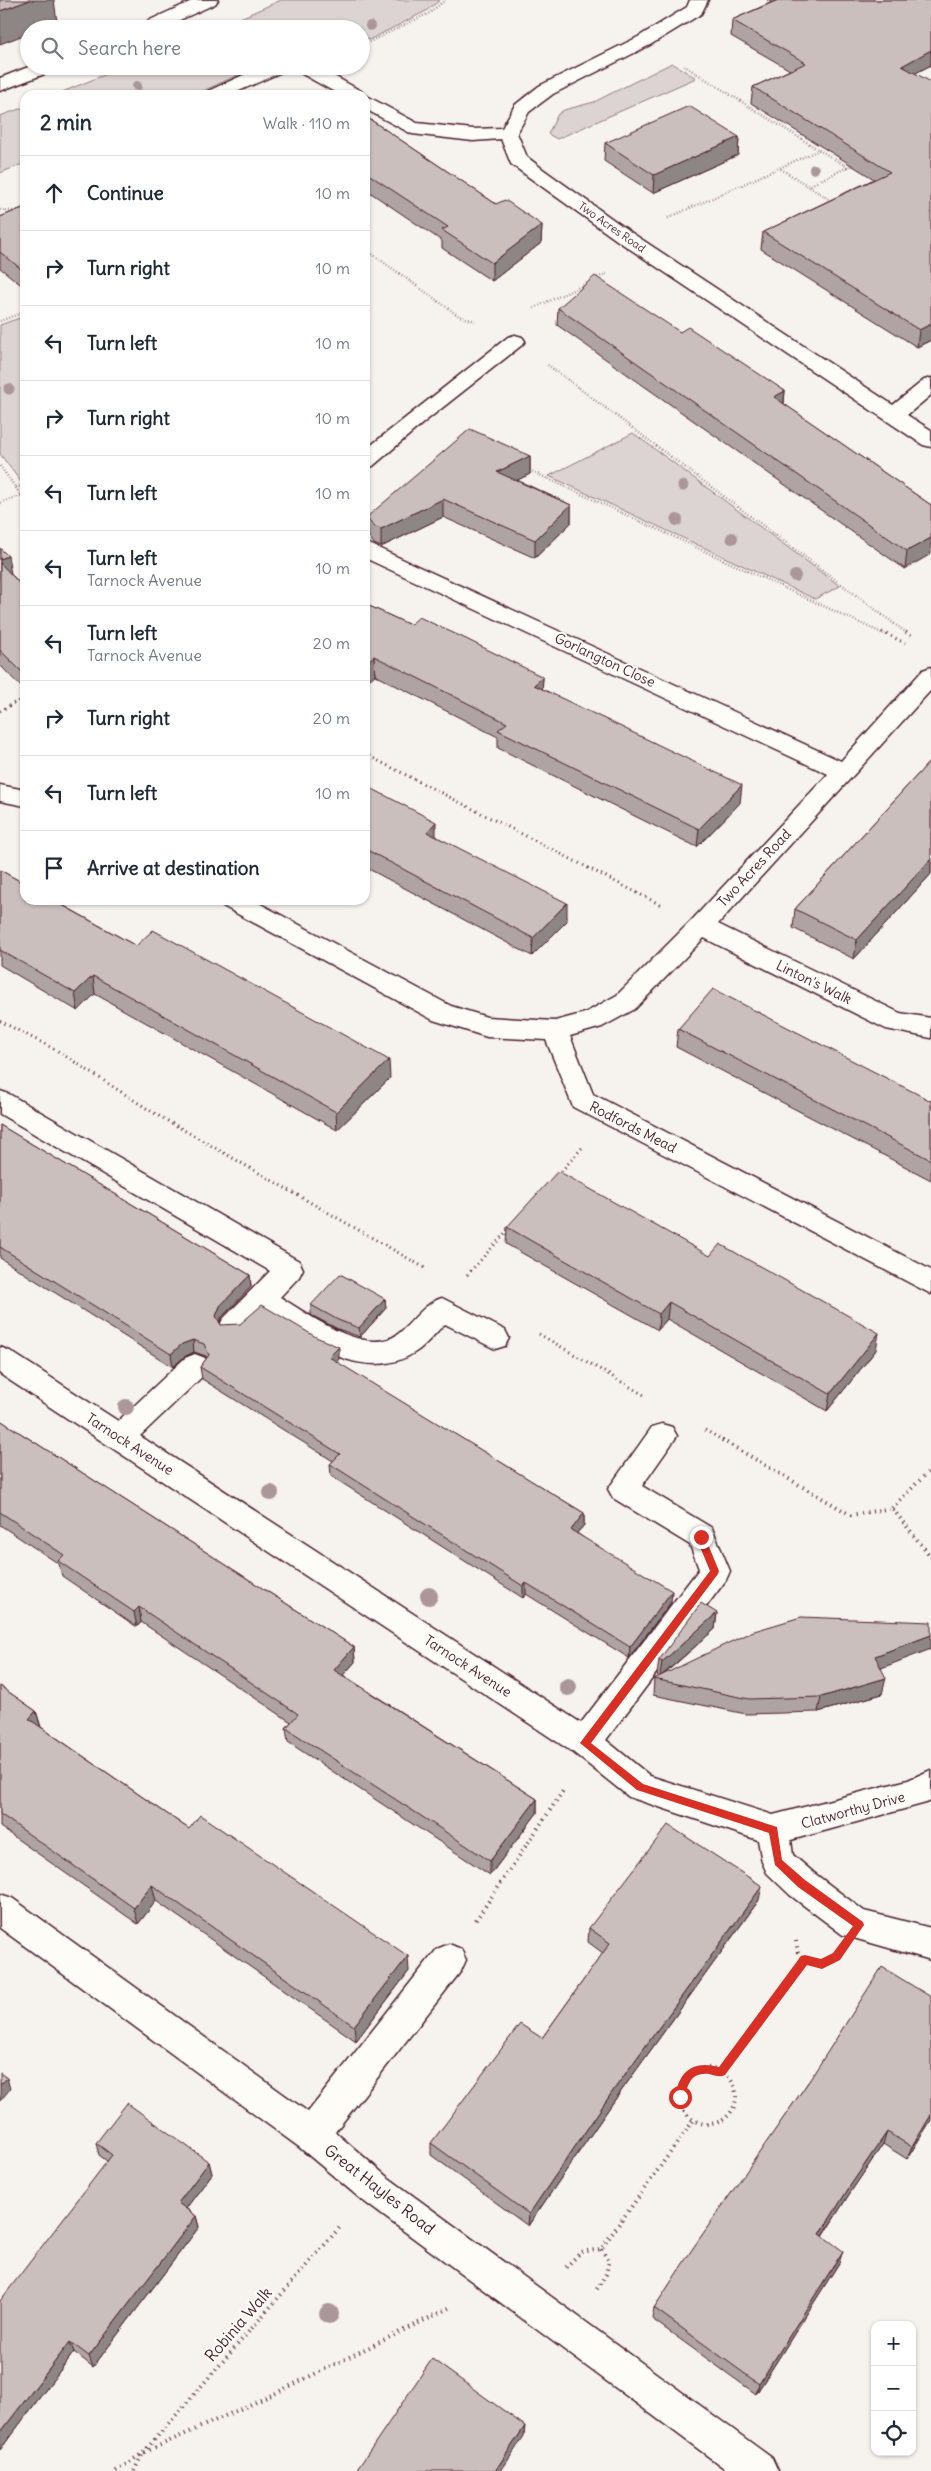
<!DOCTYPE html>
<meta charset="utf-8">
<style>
:root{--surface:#fff;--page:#f2f2f3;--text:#1f2937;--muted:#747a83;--line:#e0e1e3}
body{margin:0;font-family:Delius,sans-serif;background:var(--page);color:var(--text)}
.controls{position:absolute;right:15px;bottom:15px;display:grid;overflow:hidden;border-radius:10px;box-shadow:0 1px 4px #0004}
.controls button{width:45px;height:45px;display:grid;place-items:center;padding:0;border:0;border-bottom:1px solid var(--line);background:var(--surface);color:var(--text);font:25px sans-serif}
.stop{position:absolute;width:15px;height:15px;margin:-11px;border:4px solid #d93025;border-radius:50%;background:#fff}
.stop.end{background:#d93025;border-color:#fff;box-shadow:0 1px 5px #0008}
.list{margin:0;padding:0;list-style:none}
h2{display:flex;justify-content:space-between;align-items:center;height:65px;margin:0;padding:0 20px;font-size:21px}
h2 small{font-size:16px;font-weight:400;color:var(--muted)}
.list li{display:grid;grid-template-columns:32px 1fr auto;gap:15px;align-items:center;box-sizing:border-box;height:75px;padding:0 20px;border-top:1px solid var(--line)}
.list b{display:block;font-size:19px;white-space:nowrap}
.list p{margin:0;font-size:16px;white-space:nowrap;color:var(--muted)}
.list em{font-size:16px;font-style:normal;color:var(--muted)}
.icon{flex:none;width:28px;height:28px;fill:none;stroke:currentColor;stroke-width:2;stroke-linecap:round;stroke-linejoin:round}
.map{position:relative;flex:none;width:931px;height:2471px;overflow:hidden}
.search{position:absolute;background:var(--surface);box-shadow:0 1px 4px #0004;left:20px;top:20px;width:350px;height:55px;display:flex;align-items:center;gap:12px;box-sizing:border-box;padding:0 18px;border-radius:28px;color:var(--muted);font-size:19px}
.panel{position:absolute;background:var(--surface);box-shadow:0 1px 4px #0004;left:20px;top:90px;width:350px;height:815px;border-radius:15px}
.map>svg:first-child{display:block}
</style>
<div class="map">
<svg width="931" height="2471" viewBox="0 0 931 2471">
<rect width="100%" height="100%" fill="#f6f3ef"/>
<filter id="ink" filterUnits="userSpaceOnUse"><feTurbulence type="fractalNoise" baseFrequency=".02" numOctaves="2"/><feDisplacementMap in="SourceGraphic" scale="10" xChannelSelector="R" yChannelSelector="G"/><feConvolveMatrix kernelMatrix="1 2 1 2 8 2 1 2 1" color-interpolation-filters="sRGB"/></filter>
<g filter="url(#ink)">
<path fill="#dcd4d2" stroke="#937a7e" d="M281,0H440L426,11L369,40L361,36V29L345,27L340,29H312L304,24L293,29H216Z
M672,63L696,78L557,139L548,134L558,114L564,110L594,102Z
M126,66H246L251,69L194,95H55Z
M25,107V163L0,173V116Z
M25,316V481L21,482L0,454V325Z
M633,433L840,586L815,599L549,476Z"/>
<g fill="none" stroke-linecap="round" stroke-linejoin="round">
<g stroke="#4a1f2b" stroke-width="3">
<path id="minor" d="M690,0H708L701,14L650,45L553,94L529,112L517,133L527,157L544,170L632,233L893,405L924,380L931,378V395L907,415L931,430V447L923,445L618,241L530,178L511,164L501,139L473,141L412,134L365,109V95L417,123L473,129L502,128L515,105L539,86L638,37L687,7Z
M263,66H288L286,70L230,95H206L208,91Z
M293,66H316L361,91L363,95H340L295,70Z
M515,335L522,337L525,341L522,345L423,423L373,466L365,468V450L508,337Z
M365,542L841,761L923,670L931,667V690L718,924L900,1013L931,1018V1038L886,1029L704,938L635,1009L602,1027L570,1036L593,1094L931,1270V1294L573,1107L546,1040L487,1037L433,1020L223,906L220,900H253L451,1006L487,1017L555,1021L585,1013L617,995L692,920L828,774L365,558Z
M0,785L25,790V806L0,801Z
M0,1091L9,1094L299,1261L303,1269L299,1277L280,1297C308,1314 366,1358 398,1334C413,1322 423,1304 442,1298L505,1330L509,1338L505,1346L495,1349L445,1324C436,1332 427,1344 417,1351C366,1386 307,1342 263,1315C250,1327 242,1341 223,1335L219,1327L223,1319L270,1271L0,1114Z
M0,1347L10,1351L118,1421L185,1358L195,1354L205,1358L209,1366L205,1374L140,1436L581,1723L699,1569L690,1545L613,1498L608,1489L652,1427L662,1424L672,1427L677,1436L642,1486L712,1528L730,1571L726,1580L606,1740L650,1776L773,1815L908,1780L931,1770V1801L926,1803L791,1840L793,1855L814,1873L864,1911L931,1928V1960L843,1935L790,1895L767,1873L762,1862L758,1840L629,1797L574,1753L0,1374Z
M0,1894L12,1898L308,2112L437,1949L449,1944L461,1949L466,1960L461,1971L335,2132L386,2176L772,2458L778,2471H728L362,2200L299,2147L0,1928Z"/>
</g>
<g stroke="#4a1f2b" stroke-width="3">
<path id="highway" d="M194,0H218L215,4L160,29H136L139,25Z
M31,66H57L55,70L0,91V78Z"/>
</g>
<path stroke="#4a1f2b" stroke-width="2.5" stroke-dasharray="0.5 2.5" stroke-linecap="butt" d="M361,46L429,13L445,0
M819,150L848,167L855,164
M781,169L808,186
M833,202L808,186L848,167
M0,210L25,212
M668,218L819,150L683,65
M365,249L459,316L475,321
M595,279L608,273
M534,308L590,282
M0,321L25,312
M548,365L908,634
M0,466L21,495L0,503
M527,469L884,634
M16,487L25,486
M21,495L25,500"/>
<path stroke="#4a1f2b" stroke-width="3" stroke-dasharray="1 4" stroke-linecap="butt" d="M882,632L905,643
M906,632L914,638
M0,711L25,697
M365,754L661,905
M0,1021L56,1050L154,1113L425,1268
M558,1175L582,1148
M467,1275L508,1230
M539,1334L644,1395
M705,1430L724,1441"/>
<path stroke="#4a1f2b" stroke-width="4" stroke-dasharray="1 4.5" stroke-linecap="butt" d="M722,1440L851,1515L892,1508L931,1557
M892,1508L931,1469
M476,1920L565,1788
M796,1941L798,1953L805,1960
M680 2096a28 28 0 1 1 56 0a28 28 0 1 1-56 0Z
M721,2072L805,1960L824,1963
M566,2267L581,2252L601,2249L693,2121
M597,2289L606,2274L609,2261L601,2249
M116,2471L143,2453L341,2226
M134,2471L143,2453L276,2393L451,2307"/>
<use href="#minor" fill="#fdfcf7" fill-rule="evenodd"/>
<use href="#highway" fill="#fdfcf7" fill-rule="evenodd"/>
</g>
<g fill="#ab979a">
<circle cx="370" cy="26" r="5"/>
<circle cx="137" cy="86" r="5"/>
<circle cx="814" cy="169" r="5"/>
<circle cx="9" cy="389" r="5.5"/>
<circle cx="683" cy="486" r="5.5"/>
<circle cx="677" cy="520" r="6"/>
<circle cx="732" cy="538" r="6"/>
<circle cx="795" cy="576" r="6"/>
<circle cx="126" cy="1407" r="8"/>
<circle cx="271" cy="1493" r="8"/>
<circle cx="429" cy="1596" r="9"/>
<circle cx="568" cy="1687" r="9"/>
<circle cx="329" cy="2314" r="10"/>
</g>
<path fill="#afa4a3" stroke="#4a1f2b" d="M767,0H931V65L915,73L931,340L917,347L761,249L763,232L874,179L751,103L753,87L790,70L731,36L732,20L772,2Z
M365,116L496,204L542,225L541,243L492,281L442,248V241L365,189Z
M739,137L738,155L653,193L604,161L605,143Z
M25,207V288L0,268V217Z
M558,308L680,332L785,391L784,404L931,505L905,569L557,325Z
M530,456V474L517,480L571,505V523L535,558L443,517L381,547L374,544L368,535L367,517Z
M0,548L11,574L25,589V691L0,665Z
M365,604L410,625L543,677L542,689L740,803L697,847L498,748V737L375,675Z
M931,760V874L854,959L793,928L795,909Z
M365,785L436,836L567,921L532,956L365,867Z
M0,870L136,946L390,1078L337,1130L95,994L78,1011L0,965Z
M678,1029L931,1101V1180L676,1047Z
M0,1125L250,1275L251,1287L221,1318L220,1322L221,1325L339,1359L336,1362L584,1513V1525L577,1533L671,1602L629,1658L526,1594L523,1598L331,1476L330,1464L333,1461L202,1379L200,1367L207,1358L206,1356L194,1352L184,1357L173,1367L0,1258Z
M507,1227L876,1350L827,1411L667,1319L658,1330L506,1244Z
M385,1299L386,1308L360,1337L338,1329L311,1315V1305Z
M0,1420L354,1647L355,1662L343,1675L537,1799V1813L490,1875L288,1742L286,1728L291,1722L141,1622L137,1627L62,1576L59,1564L0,1525Z
M717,1613L715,1629L662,1676L881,1668L882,1694L818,1712L746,1714L653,1695L654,1679L659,1677L657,1675L659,1660Z
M0,1686L36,1711L41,1727L189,1829L409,1971L356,2041L156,1901L138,1924L0,1827Z
M759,1900L614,2101L528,2226L431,2155V2143L542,2038L603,1953L588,1942L589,1928Z
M809,2081L931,2120L907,2159L883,2144L848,2196L823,2236L839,2263L756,2394L652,2319L654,2308Z
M96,2143L209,2162L212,2174L186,2208L196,2216L199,2227L93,2367L74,2352L0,2450L107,2161L99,2155Z"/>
<path fill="#8e8685" stroke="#4a1f2b" d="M30,0H54L57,22L39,29H29V33L0,44V11Z
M931,50V65L899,82L902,66Z
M739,137L738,155L653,193L654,175Z
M542,225L541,243L492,281V263Z
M931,324V340L917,347L919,330Z
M785,391L783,409L774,397Z
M530,456V474L497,490V472Z
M443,499V517L381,547V529Z
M571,505V523L535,558V540Z
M931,538V554L905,569L907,551Z
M8,556L11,574L0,579V559Z
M374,656L375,675L365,683V664Z
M543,677L542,695L534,685Z
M742,785L740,803L697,847L699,829Z
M436,822V840L427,832Z
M931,859V874L854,959L857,940Z
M567,903V921L532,956L533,938Z
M93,976L95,994L78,1011L75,993Z
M389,1060L390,1078L337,1130L336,1112Z
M250,1275L251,1287L221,1318L217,1328L216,1316L220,1306Z
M385,1299L386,1308L360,1337L359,1328Z
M669,1302L667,1319L658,1330L659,1314Z
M879,1333L876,1350L827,1411L830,1394Z
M193,1340L194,1352L184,1357L173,1367L171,1354L182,1344Z
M339,1347V1359L330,1370L329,1357Z
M584,1513V1525L570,1541L571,1530Z
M526,1583V1594L523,1598V1586Z
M672,1591L671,1602L629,1658L630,1647Z
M139,1607L141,1622L137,1627L134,1612Z
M717,1613L715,1629L660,1677L662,1662Z
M931,1635V1649L871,1672L875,1656Z
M354,1647L355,1662L335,1684L334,1670Z
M886,1678L882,1694L818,1712L821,1697Z
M36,1711L41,1728L29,1719Z
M537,1799V1813L490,1875V1861Z
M152,1885L156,1901L138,1924L134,1908Z
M762,1886L759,1900L614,2101L528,2226L529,2214L615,2088Z
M408,1956L409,1971L356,2041L354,2026Z
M7,2078L10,2089L0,2101V2085Z
M931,2115V2120L907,2159L912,2147Z
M887,2132L883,2144L848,2196L816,2246L820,2234L852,2183Z
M209,2162L212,2174L181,2215L178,2203Z
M196,2216L199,2227L93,2367L89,2356Z
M843,2251L839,2263L756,2394L759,2384Z
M70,2342L74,2352L0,2450V2433Z
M525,2426L524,2436L501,2471H495Z"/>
<path fill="#cbbfbe" stroke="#4a1f2b" d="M0,0H30L0,11Z
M778,0H931V50L902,66L931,82V324L919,330L763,232L890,172L753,87L806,63L732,20Z
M331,93L334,95H325Z
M689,106L739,137L654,175L605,143Z
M365,116L496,204L505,200L542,225L492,263L442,230L448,227L365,172Z
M25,207V272L0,252V217Z
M595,276L680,332L688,327L785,391L774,397L931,505V538L907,551L558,308Z
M470,429L530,456L497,472L571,505L535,540L443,499L381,529L373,526L367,517Z
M0,548L8,556L0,559Z
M0,563L25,589V674L23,673L0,650Z
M365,604L410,625L419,617L464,638L543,677L534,685L742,785L699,829L498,730L507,723L374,656L365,664Z
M931,760V859L857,940L795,909Z
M365,785L436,822L427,832L567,903L533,938L365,849Z
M0,870L25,884V900H53L136,946L153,930L389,1060L336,1112L93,976L75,993L0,950Z
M713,989L931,1101V1160L678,1029Z
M0,1125L250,1275L220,1306L216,1316L221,1325L240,1324L262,1305L316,1337L339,1347L329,1357L584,1513L571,1530L672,1591L630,1647L526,1583L523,1586L330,1464L340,1454L200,1367L209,1355L204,1344L193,1340L182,1344L171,1354L0,1247Z
M558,1171L710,1256L720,1244L879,1333L830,1394L669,1302L659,1314L507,1227Z
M340,1274L385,1299L359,1328L338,1320L311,1305Z
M0,1420L354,1647L334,1670L537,1799L490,1861L286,1728L298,1714L139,1607L134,1612L58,1561L64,1555L0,1512Z
M701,1603L717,1613L662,1662L659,1660Z
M801,1617L931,1622V1635L875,1656L886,1678L821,1697L749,1699L654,1679L751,1632Z
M0,1686L36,1711L29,1719L189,1829L200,1815L408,1956L354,2026L152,1885L134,1908L0,1814Z
M668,1825L762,1886L615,2088L529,2214L431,2143L520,2024L542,2038L610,1943L589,1928Z
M882,1967L931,1997V2115L912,2147L887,2132L852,2183L820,2234L843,2251L759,2384L654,2308L693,2248L809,2081Z
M0,2073L7,2078L0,2085Z
M127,2103L209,2162L178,2203L196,2216L89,2356L70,2342L0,2433V2301L112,2155L96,2143Z
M432,2359L525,2426L495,2471H356Z"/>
</g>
<path fill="#d93025" d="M701,1533L705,1537L719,1571L718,1574L591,1743L643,1784L777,1827L782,1860L805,1880L863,1922L864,1925L840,1960L822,1969L807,1965L725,2075C719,2078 715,2075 709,2074C688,2072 688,2088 683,2101L680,2102L675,2097C679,2071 693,2060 719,2067L801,1956L805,1955L821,1959L833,1953L853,1926L798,1887L775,1865L769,1833L637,1790L580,1743L710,1571L696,1537Z"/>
<g text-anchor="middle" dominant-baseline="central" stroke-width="4" stroke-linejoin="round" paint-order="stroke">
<g font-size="11" fill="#4a1f2b" stroke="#fdfcf7">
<text transform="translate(612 227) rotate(35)">Two Acres Road</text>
</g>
<g font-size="14" fill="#4a1f2b" stroke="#fdfcf7">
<text transform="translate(605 660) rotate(25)">Gorlangton Close</text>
<text transform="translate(754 868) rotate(-47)">Two Acres Road</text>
<text transform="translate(814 982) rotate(26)">Linton's Walk</text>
<text transform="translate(633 1127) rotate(27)">Rodfords Mead</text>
<text transform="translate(130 1444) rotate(33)">Tarnock Avenue</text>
<text transform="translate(468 1666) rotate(33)">Tarnock Avenue</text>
<text transform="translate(853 1810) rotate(-15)">Clatworthy Drive</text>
</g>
<g font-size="16" fill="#4a1f2b" stroke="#fdfcf7">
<text transform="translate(380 2189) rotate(38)">Great Hayles Road</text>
<text transform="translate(238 2324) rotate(-49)">Robinia Walk</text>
</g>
</g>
</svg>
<div class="controls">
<button>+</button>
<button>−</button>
<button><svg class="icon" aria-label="locate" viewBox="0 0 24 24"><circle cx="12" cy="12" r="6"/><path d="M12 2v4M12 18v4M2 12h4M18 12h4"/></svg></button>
</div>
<div class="stop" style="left:680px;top:2097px"></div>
<div class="stop end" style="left:701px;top:1537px"></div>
<div class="search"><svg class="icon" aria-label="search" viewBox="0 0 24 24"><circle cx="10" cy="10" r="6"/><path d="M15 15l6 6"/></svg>Search here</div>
<section class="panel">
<h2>2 min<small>Walk · 110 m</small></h2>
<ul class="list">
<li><svg class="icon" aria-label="ahead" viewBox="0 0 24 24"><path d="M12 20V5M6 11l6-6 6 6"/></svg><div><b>Continue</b></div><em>10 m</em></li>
<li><svg class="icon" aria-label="right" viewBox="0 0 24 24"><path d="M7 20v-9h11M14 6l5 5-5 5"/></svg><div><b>Turn right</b></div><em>10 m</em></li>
<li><svg class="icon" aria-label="left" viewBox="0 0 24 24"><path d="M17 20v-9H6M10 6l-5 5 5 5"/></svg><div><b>Turn left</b></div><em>10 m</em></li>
<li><svg class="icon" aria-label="right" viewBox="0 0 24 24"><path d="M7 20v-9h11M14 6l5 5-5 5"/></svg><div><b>Turn right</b></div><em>10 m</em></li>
<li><svg class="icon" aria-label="left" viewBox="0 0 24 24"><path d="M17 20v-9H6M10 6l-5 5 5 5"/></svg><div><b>Turn left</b></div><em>10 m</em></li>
<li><svg class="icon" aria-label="left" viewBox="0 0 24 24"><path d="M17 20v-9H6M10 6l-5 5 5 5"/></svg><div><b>Turn left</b><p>Tarnock Avenue</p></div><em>10 m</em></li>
<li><svg class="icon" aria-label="left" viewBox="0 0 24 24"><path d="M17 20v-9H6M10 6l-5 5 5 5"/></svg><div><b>Turn left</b><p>Tarnock Avenue</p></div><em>20 m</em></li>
<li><svg class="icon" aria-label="right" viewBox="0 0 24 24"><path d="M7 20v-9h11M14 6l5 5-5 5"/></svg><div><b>Turn right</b></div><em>20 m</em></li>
<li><svg class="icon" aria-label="left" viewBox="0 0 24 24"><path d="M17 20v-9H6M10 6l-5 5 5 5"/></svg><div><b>Turn left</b></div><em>10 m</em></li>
<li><svg class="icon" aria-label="arrive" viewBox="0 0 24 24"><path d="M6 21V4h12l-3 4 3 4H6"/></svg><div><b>Arrive at destination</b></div></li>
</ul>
</section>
</div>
